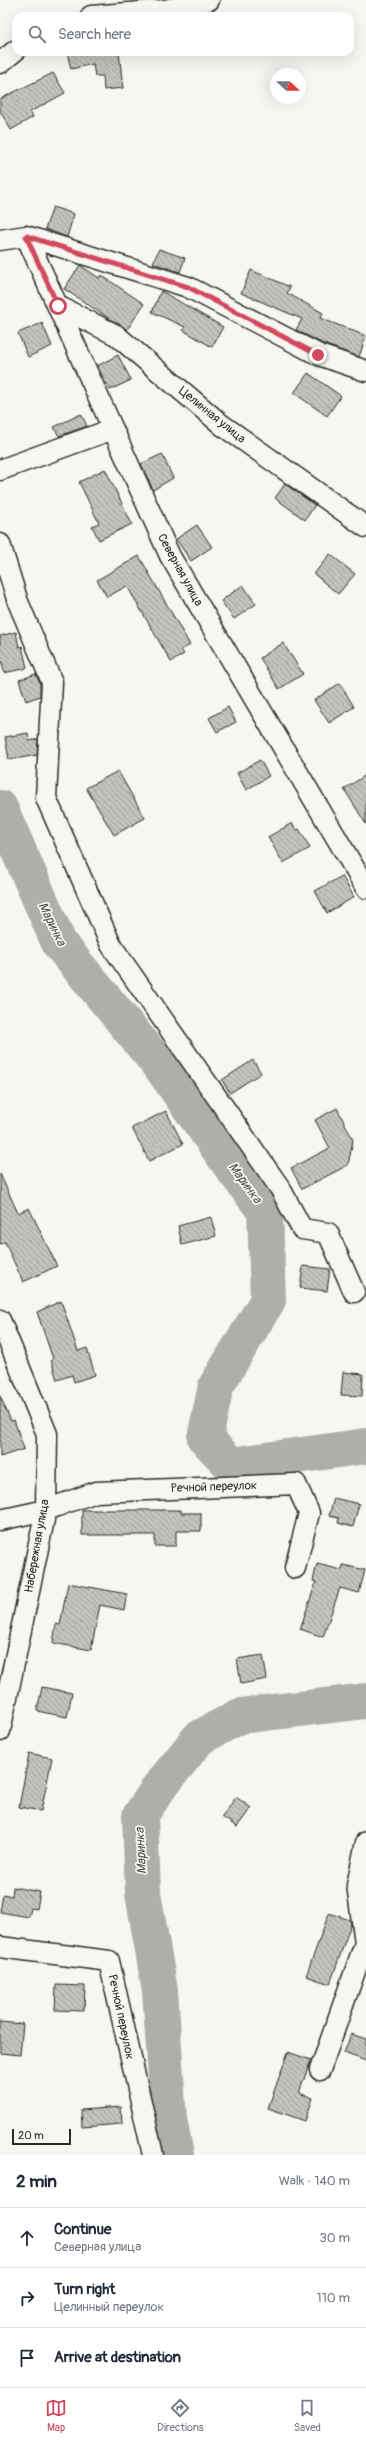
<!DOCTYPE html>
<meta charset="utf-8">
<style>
:root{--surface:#fff;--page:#f2f2f3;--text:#1f2937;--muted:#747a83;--line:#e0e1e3;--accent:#d1495b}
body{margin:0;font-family:Pangolin,sans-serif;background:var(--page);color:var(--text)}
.compass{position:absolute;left:270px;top:68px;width:36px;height:36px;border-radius:50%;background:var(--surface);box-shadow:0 4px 16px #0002;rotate:111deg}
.scale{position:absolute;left:12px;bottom:10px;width:59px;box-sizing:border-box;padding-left:4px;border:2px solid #2b2b2b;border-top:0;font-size:11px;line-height:14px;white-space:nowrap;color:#2b2b2b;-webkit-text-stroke:3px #f6f6f2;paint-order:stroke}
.stop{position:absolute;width:12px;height:12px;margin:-9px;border:3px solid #d1495b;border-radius:50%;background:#fff}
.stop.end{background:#d1495b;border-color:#fff;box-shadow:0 1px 4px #0008}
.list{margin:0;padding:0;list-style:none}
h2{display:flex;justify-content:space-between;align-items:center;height:52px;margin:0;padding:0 16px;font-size:17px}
h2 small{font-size:13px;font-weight:400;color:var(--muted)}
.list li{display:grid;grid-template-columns:26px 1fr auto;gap:12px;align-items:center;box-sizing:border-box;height:60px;padding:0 16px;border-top:1px solid var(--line)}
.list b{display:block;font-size:15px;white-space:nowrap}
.list p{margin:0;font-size:13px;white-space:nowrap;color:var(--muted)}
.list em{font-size:13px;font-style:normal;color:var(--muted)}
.icon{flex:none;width:22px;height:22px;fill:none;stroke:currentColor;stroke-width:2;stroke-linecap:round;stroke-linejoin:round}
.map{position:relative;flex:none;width:366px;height:2155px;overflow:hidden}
.search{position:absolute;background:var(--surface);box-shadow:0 4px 16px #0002;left:12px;right:12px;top:12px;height:44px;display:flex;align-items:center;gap:10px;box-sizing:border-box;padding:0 14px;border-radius:12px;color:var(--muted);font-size:15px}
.sheet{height:232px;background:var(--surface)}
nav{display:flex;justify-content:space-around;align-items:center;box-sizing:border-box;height:56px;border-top:1px solid var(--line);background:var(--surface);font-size:11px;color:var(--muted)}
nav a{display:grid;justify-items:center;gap:2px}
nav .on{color:var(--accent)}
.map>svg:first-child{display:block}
</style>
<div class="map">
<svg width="366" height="2155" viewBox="0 0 366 2155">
<defs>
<pattern id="building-back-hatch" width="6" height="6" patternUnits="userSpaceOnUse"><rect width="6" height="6" fill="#c3c3c0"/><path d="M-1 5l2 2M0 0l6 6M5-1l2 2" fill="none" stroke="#9f9f9c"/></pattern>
</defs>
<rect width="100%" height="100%" fill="#f6f6f2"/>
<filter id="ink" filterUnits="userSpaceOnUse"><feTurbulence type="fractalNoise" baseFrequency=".025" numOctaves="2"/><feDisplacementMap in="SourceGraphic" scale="8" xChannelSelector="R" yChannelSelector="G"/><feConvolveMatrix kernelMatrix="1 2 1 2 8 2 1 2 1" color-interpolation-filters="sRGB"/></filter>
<g filter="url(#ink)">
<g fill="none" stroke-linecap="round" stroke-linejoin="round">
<path stroke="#aeaeab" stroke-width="36" d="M0,808L59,943L161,1067L230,1165L265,1211L268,1300L216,1386L205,1438L231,1465L366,1446
M176,2155L169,2120L160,1991L143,1893L140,1816L160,1786L199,1738L240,1716L366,1701"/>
</g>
<path fill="url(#building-back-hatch)" stroke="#2b2b2b" d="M67,52H119L123,88L104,90L103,76H95L93,64L71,69Z
M53,73L65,93L30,112L33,117L11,130L0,111V99Z
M53,207L74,214L67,237L45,229Z
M159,249L185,258L180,272L153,263Z
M80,265L99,278L101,275L144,304L127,330L64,289Z
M251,270L290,287L287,293L323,313L320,318L366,336L359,357L324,344L296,330L302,319L241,293Z
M161,291L223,327L212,347L183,330L185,327L152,312Z
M42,323L52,346L28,357L18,333Z
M118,355L131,380L110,390L97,366Z
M308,373L341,396L327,416L294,393Z
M81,414L87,426L59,436L54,427Z
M162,454L173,478L153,490L141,464Z
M105,469L132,524L99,540L92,526L99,523L79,482Z
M285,484L315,505L305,520L275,498Z
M197,525L212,547L191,561L176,539Z
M330,554L355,574L338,594L314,574Z
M139,556L190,645L181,650L184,654L171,662L127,586L107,597L97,580Z
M243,585L256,604L234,619L221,601Z
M16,632L19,647L22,646L27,668L4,673L2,662L0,663V636Z
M283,643L303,674L279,689L260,658Z
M36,674L40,684V696L26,701L19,680Z
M340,683L354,707L329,723L314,700Z
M228,707L236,722L217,732L209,718Z
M28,733L29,741L38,739L37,755L9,760L5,737Z
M260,760L269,776L246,790L237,773Z
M118,771L145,818L114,835L86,788Z
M366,775V824L344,789Z
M292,823L296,830L299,829L310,848L283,863L268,837Z
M342,876L354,897L327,913L315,891Z
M253,1060L261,1073L230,1093L222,1080Z
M337,1108L353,1140L348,1165L302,1189L291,1168L330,1148L315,1120Z
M166,1111L183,1144L149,1161L132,1128Z
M0,1174L18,1213L29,1208L57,1266L23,1282L5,1242L0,1244Z
M211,1217L216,1236L182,1245L178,1226Z
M303,1266L330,1269L327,1291L300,1288Z
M61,1301L78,1351L87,1348L95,1375L74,1382L72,1375L57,1380L51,1360L53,1359L37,1312Z
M343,1372L363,1374L362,1396L341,1395Z
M0,1396L11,1421L14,1420L24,1449L0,1457Z
M334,1498L359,1504L353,1527L338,1523L339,1518L329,1516Z
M82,1510H181V1513H201V1531H176V1546H155V1535H82Z
M317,1564L342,1570L343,1565L365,1570L359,1593L340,1588L323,1637L300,1629L316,1582L313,1581Z
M68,1583L127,1594L124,1610L100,1605L91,1650L53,1643L56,1624L60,1625Z
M263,1655L267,1679L241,1684L237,1659Z
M42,1687L72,1693L67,1717L37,1711Z
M29,1753L52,1758L41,1811L19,1807Z
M236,1797L251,1808L237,1827L222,1817Z
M13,1887L40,1892L37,1909L31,1908L29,1917L0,1912L3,1894L12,1896Z
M329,1913L350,1920L351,1924L330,1984L306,1976Z
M56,1985L85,1986L84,2011L55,2010Z
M0,2022L23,2024L20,2055L0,2053Z
M351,2034L366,2039V2061L344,2053Z
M288,2052L311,2060L299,2093L313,2098L305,2121L268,2108Z
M121,2107L122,2124L82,2127L81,2110Z"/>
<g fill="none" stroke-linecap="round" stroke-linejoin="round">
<g stroke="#2b2b2b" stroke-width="23">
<path id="minor" d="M91,16L165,10L209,0
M0,63L16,50
M26,236L170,556L366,888
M0,240L26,236L188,287L319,355L366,371
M58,306L116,335L222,425L366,527
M0,470L113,429
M0,544L18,602L52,682L46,798L111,945L280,1188L302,1229L328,1233L354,1292
M0,1320L47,1434L46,1510L0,1731
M0,1520L46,1510L96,1492L296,1484L309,1513L295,1568
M0,1947L109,1961L153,2155
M320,2070L365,1943L357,1885L366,1842"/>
</g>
<use href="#minor" stroke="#f6f6f2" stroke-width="20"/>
</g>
</g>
<g fill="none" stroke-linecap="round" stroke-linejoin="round" filter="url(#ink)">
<path stroke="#d1495b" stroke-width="5" d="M58,306L26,236L188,287L318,355"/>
</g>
<g text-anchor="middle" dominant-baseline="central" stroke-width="3.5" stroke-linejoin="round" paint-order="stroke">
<g font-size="12" fill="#2b2b2b" stroke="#f6f6f2">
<text transform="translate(212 415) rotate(39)">Целинная улица</text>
<text transform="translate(180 570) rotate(61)">Северная улица</text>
<text transform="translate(214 1487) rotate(-2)">Речной переулок</text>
<text transform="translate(37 1546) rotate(-80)">Набережная улица</text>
<text transform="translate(121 2017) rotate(78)">Речной переулок</text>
</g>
<g font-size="13" font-style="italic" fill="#525251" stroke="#f6f6f2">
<text transform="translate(52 924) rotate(64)">Маринка</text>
<text transform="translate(245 1183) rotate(54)">Маринка</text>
<text transform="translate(141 1851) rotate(-93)">Маринка</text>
</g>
</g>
</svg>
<svg class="compass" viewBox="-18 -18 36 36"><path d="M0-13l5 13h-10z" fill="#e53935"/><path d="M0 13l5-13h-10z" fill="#747a83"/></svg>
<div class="scale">20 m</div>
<div class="stop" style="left:58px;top:306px"></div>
<div class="stop end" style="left:318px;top:355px"></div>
<div class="search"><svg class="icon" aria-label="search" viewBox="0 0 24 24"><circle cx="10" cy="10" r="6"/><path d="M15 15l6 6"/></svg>Search here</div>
</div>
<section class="sheet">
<h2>2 min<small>Walk · 140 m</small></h2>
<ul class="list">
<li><svg class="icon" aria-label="ahead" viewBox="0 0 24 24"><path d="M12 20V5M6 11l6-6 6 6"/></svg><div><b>Continue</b><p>Северная улица</p></div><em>30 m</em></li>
<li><svg class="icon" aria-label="right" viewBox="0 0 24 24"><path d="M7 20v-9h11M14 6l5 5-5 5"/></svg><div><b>Turn right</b><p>Целинный переулок</p></div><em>110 m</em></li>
<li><svg class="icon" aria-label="arrive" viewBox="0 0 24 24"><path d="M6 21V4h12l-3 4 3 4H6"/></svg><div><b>Arrive at destination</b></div></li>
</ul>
</section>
<nav>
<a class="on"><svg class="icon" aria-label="map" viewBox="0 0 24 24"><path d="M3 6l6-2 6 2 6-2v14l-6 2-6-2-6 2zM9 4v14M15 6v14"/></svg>Map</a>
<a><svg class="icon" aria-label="directions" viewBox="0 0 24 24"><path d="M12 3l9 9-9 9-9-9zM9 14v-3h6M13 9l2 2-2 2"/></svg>Directions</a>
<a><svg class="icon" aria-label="saved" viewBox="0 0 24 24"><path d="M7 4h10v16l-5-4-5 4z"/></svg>Saved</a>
</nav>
